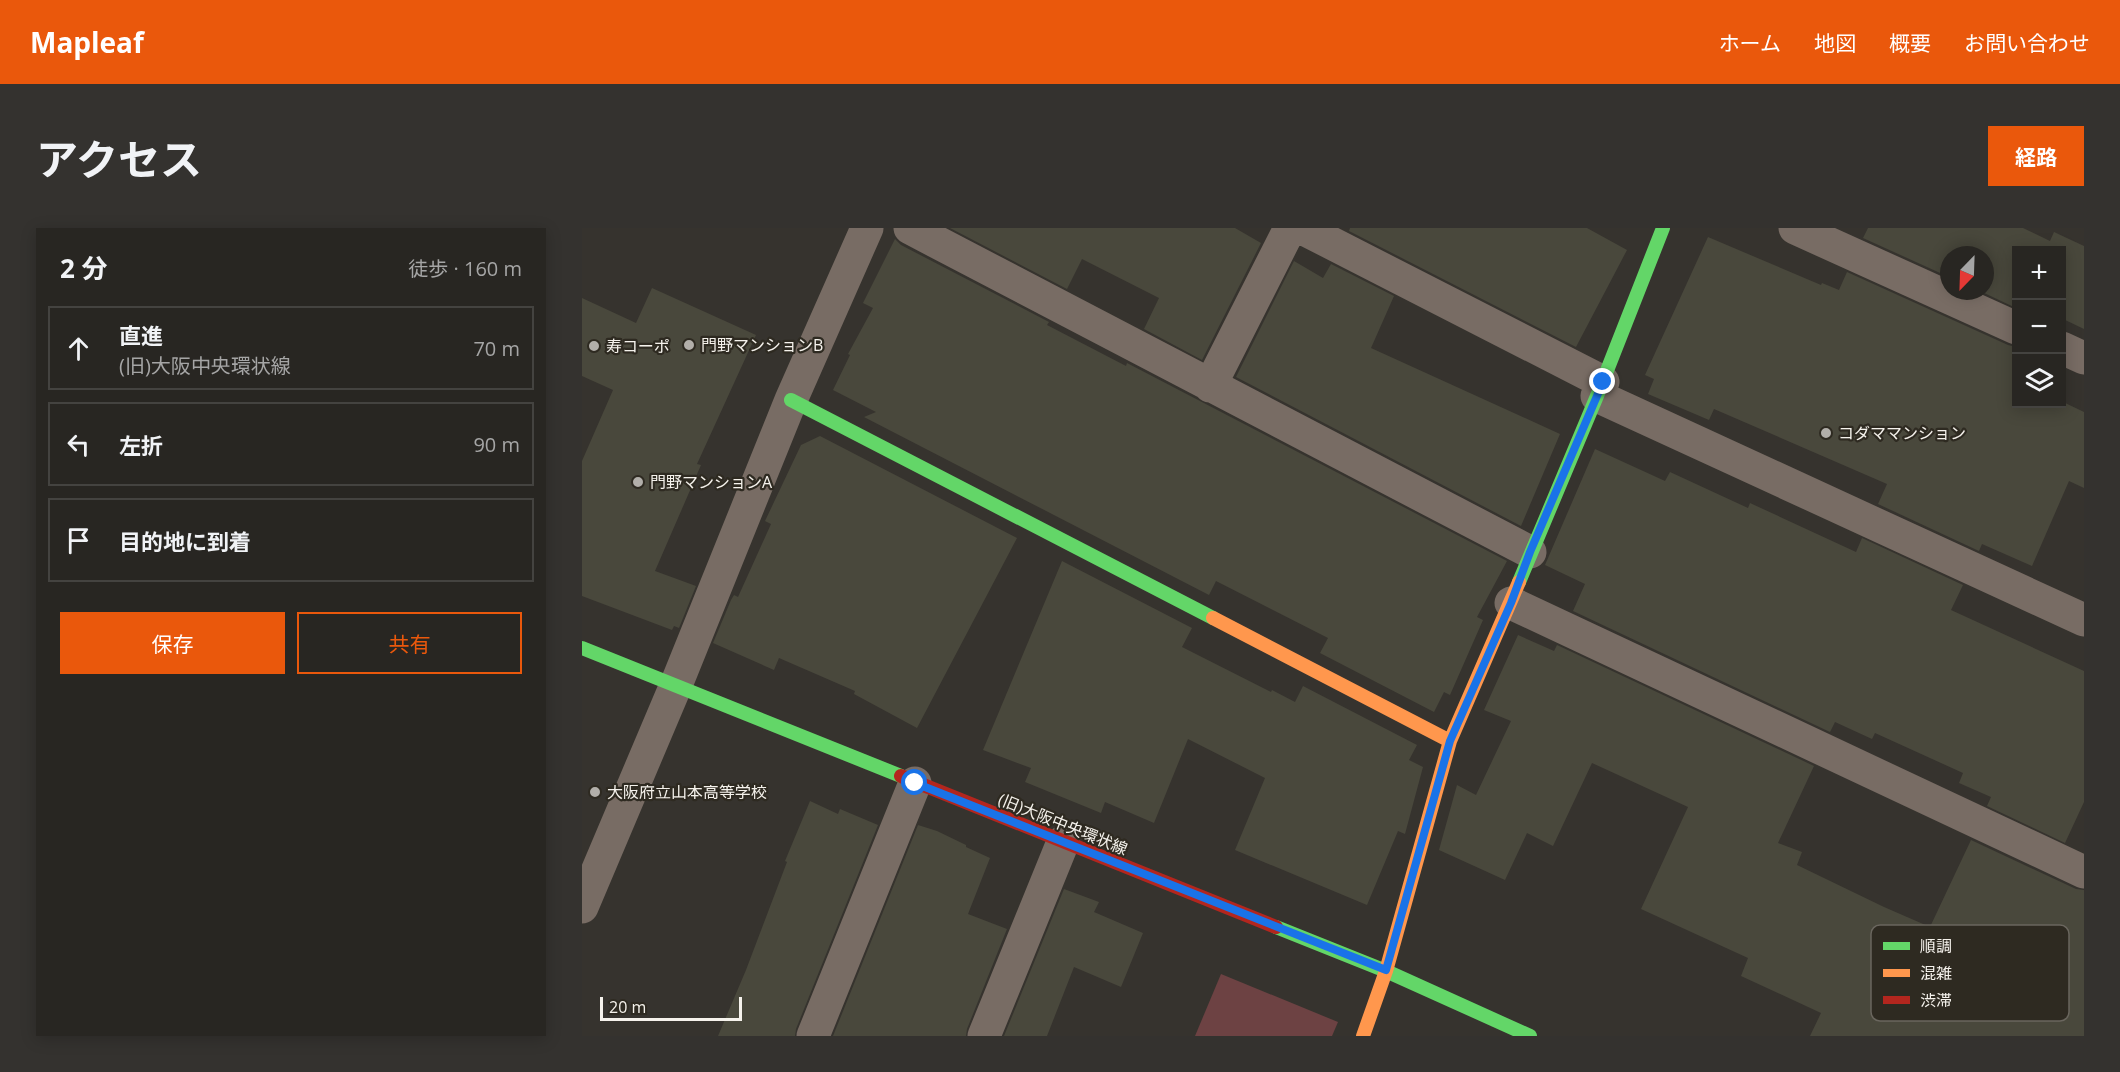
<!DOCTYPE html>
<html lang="ja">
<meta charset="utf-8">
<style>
:root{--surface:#282622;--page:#34322f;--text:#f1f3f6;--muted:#a5a5a5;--line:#444340;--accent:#ea580c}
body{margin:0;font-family:"Open Sans","Noto Sans JP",sans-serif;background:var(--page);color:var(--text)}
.controls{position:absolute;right:18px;top:18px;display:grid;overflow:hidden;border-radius:0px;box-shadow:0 3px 15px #0003}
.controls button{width:54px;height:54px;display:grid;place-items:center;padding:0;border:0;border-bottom:2px solid var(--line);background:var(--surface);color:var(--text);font:30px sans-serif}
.compass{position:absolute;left:1358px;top:18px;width:54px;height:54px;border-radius:50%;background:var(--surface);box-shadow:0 3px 15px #0003;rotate:203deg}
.scale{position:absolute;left:18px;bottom:15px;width:142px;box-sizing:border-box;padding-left:6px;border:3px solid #f5f2ec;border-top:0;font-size:16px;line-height:21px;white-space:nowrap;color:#f5f2ec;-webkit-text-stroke:4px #2e2a21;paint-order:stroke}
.stop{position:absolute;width:18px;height:18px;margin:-14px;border:4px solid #1a73e8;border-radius:50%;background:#fff}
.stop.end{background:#1a73e8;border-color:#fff;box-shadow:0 2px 6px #0008}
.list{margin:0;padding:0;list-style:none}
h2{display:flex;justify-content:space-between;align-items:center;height:78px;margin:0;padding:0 24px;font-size:26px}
h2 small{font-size:20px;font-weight:400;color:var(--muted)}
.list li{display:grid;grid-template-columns:39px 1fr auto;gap:18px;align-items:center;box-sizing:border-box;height:84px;margin:0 12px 12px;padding:0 12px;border:2px solid var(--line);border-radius:0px}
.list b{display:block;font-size:22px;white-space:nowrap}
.list p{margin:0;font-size:20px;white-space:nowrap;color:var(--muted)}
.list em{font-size:20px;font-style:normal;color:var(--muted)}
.actions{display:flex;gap:12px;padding:18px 24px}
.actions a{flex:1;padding:14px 0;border:2px solid var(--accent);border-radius:0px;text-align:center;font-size:21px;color:var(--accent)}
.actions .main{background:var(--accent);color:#fff}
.icon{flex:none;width:33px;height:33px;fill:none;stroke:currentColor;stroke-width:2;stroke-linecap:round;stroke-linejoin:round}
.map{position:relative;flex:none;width:1502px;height:808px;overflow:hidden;border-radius:0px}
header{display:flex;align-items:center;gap:36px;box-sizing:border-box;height:84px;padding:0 30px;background:var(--accent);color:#fff}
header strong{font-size:28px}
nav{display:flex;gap:33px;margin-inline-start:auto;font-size:21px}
.intro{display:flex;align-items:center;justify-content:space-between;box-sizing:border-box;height:144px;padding:0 36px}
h1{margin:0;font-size:42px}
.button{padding:15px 27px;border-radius:0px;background:var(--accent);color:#fff;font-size:21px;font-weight:700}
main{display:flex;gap:36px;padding:0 36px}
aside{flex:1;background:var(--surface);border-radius:0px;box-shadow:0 3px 15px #0003}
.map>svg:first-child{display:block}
</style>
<header>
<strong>Mapleaf</strong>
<nav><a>ホーム</a><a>地図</a><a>概要</a><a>お問い合わせ</a></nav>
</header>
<div class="intro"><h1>アクセス</h1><a class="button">経路</a></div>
<main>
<aside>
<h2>2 分<small>徒歩 · 160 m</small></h2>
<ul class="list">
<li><svg class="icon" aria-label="ahead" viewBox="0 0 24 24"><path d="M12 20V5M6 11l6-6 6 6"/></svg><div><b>直進</b><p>(旧)大阪中央環状線</p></div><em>70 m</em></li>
<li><svg class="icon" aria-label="left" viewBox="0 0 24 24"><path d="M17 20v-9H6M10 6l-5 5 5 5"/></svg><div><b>左折</b></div><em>90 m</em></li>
<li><svg class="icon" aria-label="arrive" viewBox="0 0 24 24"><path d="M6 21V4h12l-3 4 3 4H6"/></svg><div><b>目的地に到着</b></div></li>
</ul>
<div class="actions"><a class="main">保存</a><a>共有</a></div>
</aside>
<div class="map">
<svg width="1502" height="808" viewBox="0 0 1502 808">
<rect width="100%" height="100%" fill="#36332e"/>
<path fill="#6d4243" d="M639,746L756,794L750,808H613Z"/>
<path fill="#49483c" d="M368,0H653L679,15L620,132L562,101L577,70L500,31L485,61Z
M768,0H1005L1045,22L994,119L767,3Z
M1286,0H1441L1468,13L1472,4L1502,18V101L1479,90V22H1434V80L1398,63H1403V27H1367V49L1281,10Z
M1126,9L1239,57L1240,55L1257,62L1265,44L1426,117L1434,119V176H1479V173L1502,184V260L1487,253L1450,338L1400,316L1397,323L1296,276L1305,256L1132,181L1127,192L1066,166L1072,151L1063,147Z
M313,11L319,17L467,94L465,97L544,138L545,135L925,333L895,389L901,392L868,467L862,464L852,484L738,425L746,410L634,353L627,367L282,189L294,184L251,162L268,127L266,126L291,80L281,75Z
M712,33L741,50L749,36L812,68L789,120L978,206L939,298L654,149Z
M70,60L174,107L115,236L119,237L73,343L114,358L97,400L92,398L90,402L0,368V233L31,162L0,148V70L54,95Z
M238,208L435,310L335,500L272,466L273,463L197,430L192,442L131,415L149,372L152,367L156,369L189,296L183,293L219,217Z
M1013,221L1083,253L1088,244L1166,280L1168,275L1274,324L1280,310L1381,357L1369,382L1502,443V574L1483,615L1405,578L1409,569L1377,555L1381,545L1293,505L1290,511L1253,494L1248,504L991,383L1003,356L963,337Z
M480,333L610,400L600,419L689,464L690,462L713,474L721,458L835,517L827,532L841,539L823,606L816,603L785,677L653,622L683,550L606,511L572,595L523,574L519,585L443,554L449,540L401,522Z
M936,407L972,423L975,417L1232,538L1196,615L1220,624L1215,637L1302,679L1348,699L1389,612L1494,661L1502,662V808H1228L1239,785L1159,748L1166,730L1059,681L1106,579L1010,535L971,618L945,605L923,652L857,622L875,557L894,567L929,493L902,482Z
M228,573L256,586L258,581L296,597L214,801L213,808H136L164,742L205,634L203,633Z
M336,597L355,603L384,617V619L408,630L386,686L425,701L385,801L384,808H251Z
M482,661L517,674L512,684L561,705L539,759L492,739L465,808H422Z"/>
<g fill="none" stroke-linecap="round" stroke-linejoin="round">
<path stroke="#786c64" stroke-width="33" d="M328,0L948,324
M720,0L1021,154
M1213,0L1434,100
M1480,120L1502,130
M628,158L708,0
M1015,168L1502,392
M929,375L1502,644
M0,679L94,457L209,172L285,0
M231,808L333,555
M402,808L481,614"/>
<path stroke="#63d668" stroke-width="14" d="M209,172L631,390
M937,354L1015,168L1081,0
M0,420L319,548
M694,699L804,743L948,808"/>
<path stroke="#ff974d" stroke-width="14" d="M631,390L868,513
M781,808L804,743L868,513L937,354"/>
<path stroke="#b3261e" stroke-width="14" d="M319,548L694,699"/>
</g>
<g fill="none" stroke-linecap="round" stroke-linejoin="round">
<path stroke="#1a73e8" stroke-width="8" d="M333,555L804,742L868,513L929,375L948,324L1021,154"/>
</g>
<g fill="#b2afaa" stroke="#2e2a21" stroke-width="2">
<circle cx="107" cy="117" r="6"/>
<circle cx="12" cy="118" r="6"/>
<circle cx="1244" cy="205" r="6"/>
<circle cx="56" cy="254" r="6"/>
<circle cx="13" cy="564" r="6"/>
</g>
<g text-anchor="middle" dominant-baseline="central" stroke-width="4.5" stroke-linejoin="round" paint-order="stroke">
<g font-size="16" fill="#f5f2ec" stroke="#2e2a21" text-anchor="start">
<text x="119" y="117">門野マンションB</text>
<text x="24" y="118">寿コーポ</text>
<text x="1256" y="205">コダママンション</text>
<text x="68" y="254">門野マンションA</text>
<text x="25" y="564">大阪府立山本高等学校</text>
</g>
<g font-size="16" fill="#f5f2ec" stroke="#2e2a21">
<text transform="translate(481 596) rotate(22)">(旧)大阪中央環状線</text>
</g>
</g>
<rect x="1289" y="697" width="198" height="96" rx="9" fill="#2e2a21" stroke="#6a665e" stroke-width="1.5"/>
<rect x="1301" y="714" width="27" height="8" fill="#63d668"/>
<rect x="1301" y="741" width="27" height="8" fill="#ff974d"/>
<rect x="1301" y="768" width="27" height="8" fill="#b3261e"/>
<g font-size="16" fill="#f5f2ec">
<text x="1338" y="724">順調</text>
<text x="1338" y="751">混雑</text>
<text x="1338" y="778">渋滞</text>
</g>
</svg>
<div class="controls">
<button>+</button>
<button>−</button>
<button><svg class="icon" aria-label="layers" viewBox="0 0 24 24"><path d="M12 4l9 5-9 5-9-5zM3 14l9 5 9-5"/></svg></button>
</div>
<svg class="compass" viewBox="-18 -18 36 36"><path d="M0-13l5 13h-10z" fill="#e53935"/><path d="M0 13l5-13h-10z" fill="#a5a5a5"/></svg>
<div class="scale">20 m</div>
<div class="stop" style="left:333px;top:555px"></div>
<div class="stop end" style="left:1021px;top:154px"></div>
</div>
</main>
